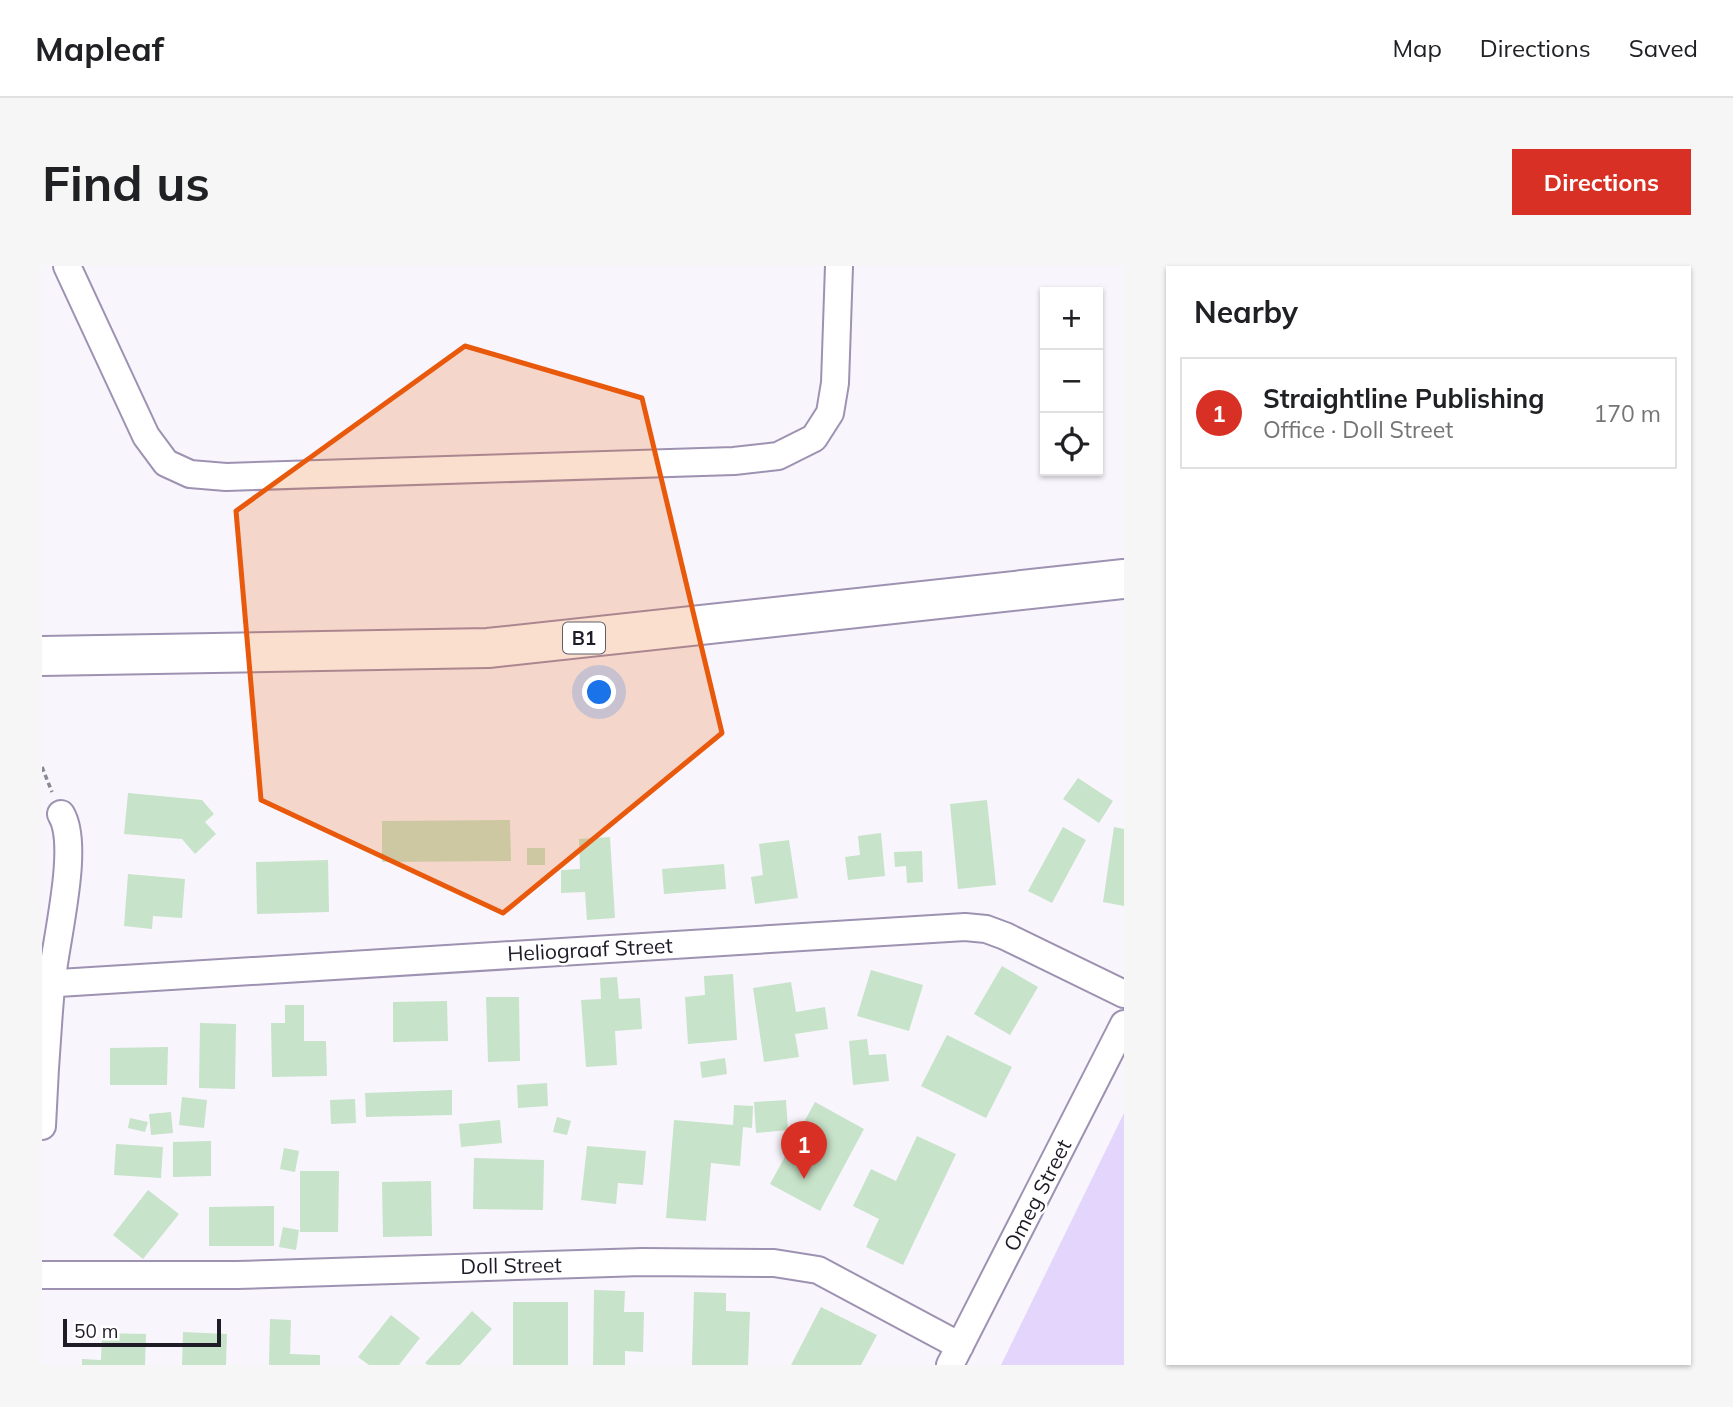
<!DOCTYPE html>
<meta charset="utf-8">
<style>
:root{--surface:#fff;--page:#f6f6f6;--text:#202124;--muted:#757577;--line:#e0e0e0;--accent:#d93025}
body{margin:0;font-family:Mulish,sans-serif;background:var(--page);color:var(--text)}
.controls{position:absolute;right:21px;top:21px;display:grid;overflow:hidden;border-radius:0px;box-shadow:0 2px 5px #0004}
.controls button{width:63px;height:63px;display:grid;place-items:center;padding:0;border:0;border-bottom:2px solid var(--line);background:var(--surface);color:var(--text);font:35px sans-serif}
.scale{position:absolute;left:21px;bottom:18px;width:158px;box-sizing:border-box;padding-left:7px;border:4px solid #1f1b27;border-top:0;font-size:19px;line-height:24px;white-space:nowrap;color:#1f1b27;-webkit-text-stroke:5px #fff;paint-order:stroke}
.you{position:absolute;left:558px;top:427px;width:24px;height:24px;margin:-18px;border:5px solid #fff;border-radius:50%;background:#1a73e8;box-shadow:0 0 0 10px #1a73e833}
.badge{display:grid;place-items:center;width:46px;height:46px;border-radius:50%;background:var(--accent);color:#fff;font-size:23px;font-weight:700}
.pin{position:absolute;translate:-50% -58px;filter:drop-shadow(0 2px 4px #0008)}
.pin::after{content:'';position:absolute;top:37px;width:24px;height:21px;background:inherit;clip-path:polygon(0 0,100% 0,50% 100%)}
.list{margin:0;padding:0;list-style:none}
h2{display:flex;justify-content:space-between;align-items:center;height:91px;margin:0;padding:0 28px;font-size:30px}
h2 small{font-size:23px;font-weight:400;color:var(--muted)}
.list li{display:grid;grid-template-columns:46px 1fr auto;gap:21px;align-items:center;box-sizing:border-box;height:112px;margin:0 14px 14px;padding:0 14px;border:2px solid var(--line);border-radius:0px}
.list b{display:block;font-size:26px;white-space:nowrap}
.list p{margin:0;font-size:23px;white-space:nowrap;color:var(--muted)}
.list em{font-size:23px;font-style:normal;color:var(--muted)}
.icon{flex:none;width:38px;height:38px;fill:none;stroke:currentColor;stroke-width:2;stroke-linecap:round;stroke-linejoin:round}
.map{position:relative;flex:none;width:1082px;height:1099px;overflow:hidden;border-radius:0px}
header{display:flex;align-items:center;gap:42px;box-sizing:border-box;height:98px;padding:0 35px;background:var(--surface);border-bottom:2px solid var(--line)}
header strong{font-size:33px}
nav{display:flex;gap:38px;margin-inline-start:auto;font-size:24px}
.intro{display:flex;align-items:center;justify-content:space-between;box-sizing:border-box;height:168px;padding:0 42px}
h1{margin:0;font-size:49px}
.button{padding:18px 32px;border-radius:0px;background:var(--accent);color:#fff;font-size:24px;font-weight:700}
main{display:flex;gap:42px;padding:0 42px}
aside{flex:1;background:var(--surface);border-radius:0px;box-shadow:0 2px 5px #0004}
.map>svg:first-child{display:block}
</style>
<header>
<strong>Mapleaf</strong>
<nav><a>Map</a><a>Directions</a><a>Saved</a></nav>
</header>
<div class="intro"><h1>Find us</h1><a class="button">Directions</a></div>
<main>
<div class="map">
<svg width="1082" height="1099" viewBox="0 0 1082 1099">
<rect width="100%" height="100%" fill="#f8f6fc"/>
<path fill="#e3d5fc" d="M1082,847V1099H959Z"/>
<path fill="#c7e3c9" d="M1036,512L1071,535L1057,557L1021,533Z
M86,527L160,534L172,548L163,556L174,568L153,588L140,573L82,568Z
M945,534L954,619L916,623L908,538Z
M468,554L469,595L340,596V555Z
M1021,561L1044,574L1010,637L986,625Z
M1072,561L1082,563V640L1061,636Z
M839,567L843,610L806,614L803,591L818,589L816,570Z
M568,571L573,652L545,654L543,626L519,627V604L538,603L537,573Z
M747,574L756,632L713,638L709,611L721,609L717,578Z
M485,582H503V599H485Z
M880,585L881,616L865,617L864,600L853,601L852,586Z
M286,594L287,646L215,648L214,596Z
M682,598L684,623L622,628L620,603Z
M86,608L143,613L140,652L111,650L110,663L82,660Z
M960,700L996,721L968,769L932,748Z
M829,704L881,719L867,765L815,750Z
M691,708L695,774L646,778L643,731L663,729L662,710Z
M575,711L577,733L598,732L600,763L573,765L575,799L544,801L539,734L559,733L558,712Z
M749,716L754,746L783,741L786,763L753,768L757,791L722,796L711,722Z
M444,731H477L478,795L446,796Z
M405,735L406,775L351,776V736Z
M243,739H262V775H284L285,810L230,811L229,757H243Z
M158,757L194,758L193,823L157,822Z
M905,769L970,801L944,852L879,820Z
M825,773L827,789L844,788L847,815L811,819L807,775Z
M126,781L125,819H68V782Z
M683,792L685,808L660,812L658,796Z
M505,817L506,840L476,842L475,819Z
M410,824V849L324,851L323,827Z
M140,831L165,834L162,862L137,859Z
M313,833L314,857L289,858L288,834Z
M744,834L746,864L714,867L712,836Z
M773,836L822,863L778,945L728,918Z
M692,839L711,840L710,862L701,861L698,900L669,897L664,955L624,952L632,854L691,859Z
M129,846L131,867L109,869L107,848Z
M515,851L529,855L525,869L511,866Z
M88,852L106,856L103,866L86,862Z
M458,854L460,877L419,881L417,858Z
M875,870L914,888L861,999L824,981L837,953L811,940L829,903L854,915Z
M169,875V910L131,911V876Z
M74,878L121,881L119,912L72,909Z
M545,880L604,885L601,919L576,917L574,938L539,934Z
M242,882L257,885L253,906L238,903Z
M432,892L502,894L501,944L431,943Z
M258,905H297L296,966H258Z
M389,915L390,970L341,971L340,916Z
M106,924L137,948L101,993L71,969Z
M232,940V980H167V941Z
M241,961L257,964L254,984L237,981Z
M552,1024L583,1025L582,1046H602L601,1086L583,1085V1099H551Z
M652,1026L684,1027V1045L708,1046L706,1099H650Z
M471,1036H526V1099H471Z
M779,1041L835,1069L819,1099H749Z
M430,1045L450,1063L418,1099H386L383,1097Z
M349,1049L378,1072L357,1099H327L316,1091Z
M228,1053L249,1054L248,1088L278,1089V1099H227Z
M141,1066L185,1068L184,1099H140Z
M60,1067L104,1068L103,1099H40V1093L59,1094Z"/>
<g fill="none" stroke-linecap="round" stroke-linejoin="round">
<g stroke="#9d92b1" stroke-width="30">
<path id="minor" d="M25,0L104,170L124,197L148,208L184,211L692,195L736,190L772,172L788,147L793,117L797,0
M0,718L923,661L944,663L963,670L1082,728
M0,860C2,814 5,767 9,721C12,680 39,580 19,548
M0,1009H195L600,996L732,997L776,1004L918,1080
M908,1099L1082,758"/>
</g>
<g stroke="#9d92b1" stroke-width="42">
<path id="highway" d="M0,390L446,382L1082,313"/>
</g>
<path stroke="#8b8891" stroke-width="3.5" stroke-dasharray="5 3.5" stroke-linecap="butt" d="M0,501L10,526"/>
<use href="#minor" stroke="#fff" stroke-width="26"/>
<use href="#highway" stroke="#fff" stroke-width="38"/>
</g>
<path fill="#e8590c" fill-opacity="0.2" stroke="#e8590c" stroke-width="5" stroke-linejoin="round" d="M423,80L600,132L680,467L461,647L219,534L194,245Z"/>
<g text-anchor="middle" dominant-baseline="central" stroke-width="5" stroke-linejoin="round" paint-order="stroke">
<rect fill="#fff" stroke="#625f68" stroke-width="2" x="521" y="356.5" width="42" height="31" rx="5"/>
<g font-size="19" font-weight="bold" fill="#1f1b27">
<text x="542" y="372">B1</text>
</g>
<g font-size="21" fill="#1f1b27" stroke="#fff">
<text transform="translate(548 683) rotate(-3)">Heliograaf Street</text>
<text transform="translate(995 929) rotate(-63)">Omeg Street</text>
<text transform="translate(469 999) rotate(-1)">Doll Street</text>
</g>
</g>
</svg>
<div class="controls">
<button>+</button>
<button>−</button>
<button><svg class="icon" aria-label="locate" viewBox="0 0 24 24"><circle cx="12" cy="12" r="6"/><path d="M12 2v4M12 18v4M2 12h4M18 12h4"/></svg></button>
</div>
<div class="scale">50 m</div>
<div class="you"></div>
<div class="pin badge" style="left:762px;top:913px">1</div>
</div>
<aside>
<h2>Nearby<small></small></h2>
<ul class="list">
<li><span class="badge">1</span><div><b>Straightline Publishing</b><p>Office · Doll Street</p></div><em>170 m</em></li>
</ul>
</aside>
</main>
